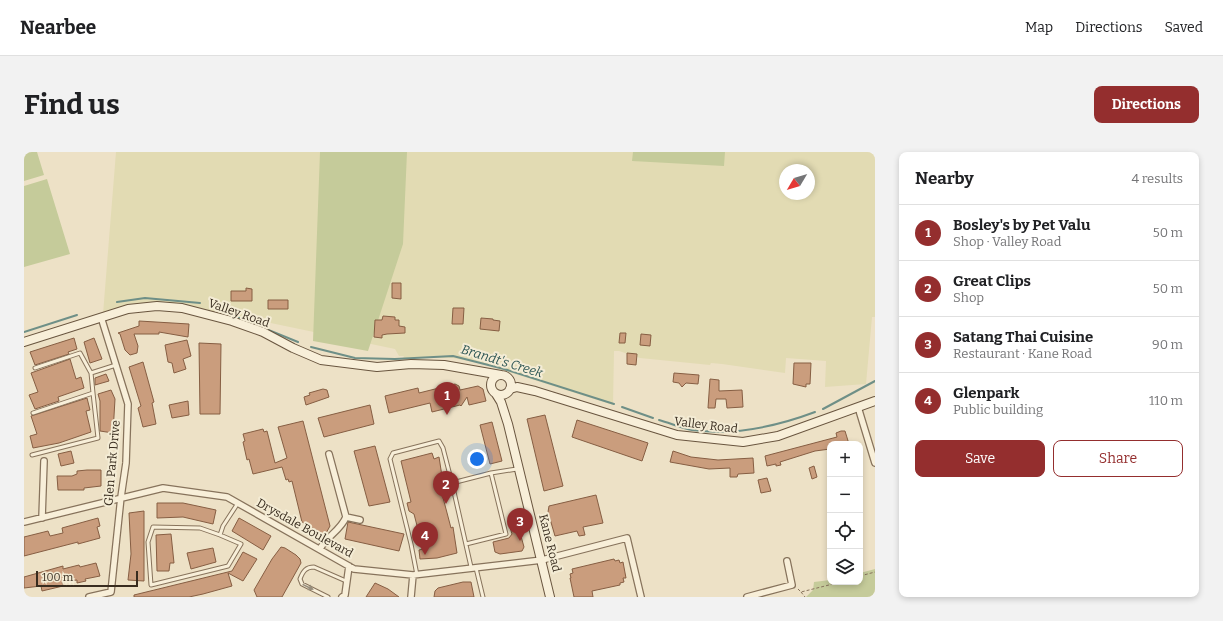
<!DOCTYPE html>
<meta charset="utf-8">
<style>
:root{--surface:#fff;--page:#f2f2f2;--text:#202124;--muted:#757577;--line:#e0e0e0;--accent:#942e2e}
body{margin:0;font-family:Bitter,serif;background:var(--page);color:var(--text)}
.controls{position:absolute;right:12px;bottom:12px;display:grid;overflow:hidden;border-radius:8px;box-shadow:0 2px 6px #0003}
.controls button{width:36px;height:36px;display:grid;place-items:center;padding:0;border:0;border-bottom:1px solid var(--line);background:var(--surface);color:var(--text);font:20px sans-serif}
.compass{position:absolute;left:755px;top:12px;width:36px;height:36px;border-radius:50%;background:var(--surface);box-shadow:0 2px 6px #0003;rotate:232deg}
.scale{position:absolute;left:12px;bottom:10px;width:102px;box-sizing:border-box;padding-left:4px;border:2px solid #382c1f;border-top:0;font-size:11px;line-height:14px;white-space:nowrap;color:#382c1f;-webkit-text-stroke:3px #f4ecd5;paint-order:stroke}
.you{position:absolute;left:453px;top:307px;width:14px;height:14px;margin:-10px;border:3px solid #fff;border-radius:50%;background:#1a73e8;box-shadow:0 0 0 6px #1a73e833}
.badge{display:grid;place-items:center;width:26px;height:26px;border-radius:50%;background:var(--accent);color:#fff;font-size:13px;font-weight:700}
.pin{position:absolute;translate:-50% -33px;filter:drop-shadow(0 1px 2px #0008)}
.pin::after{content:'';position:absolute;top:21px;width:14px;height:12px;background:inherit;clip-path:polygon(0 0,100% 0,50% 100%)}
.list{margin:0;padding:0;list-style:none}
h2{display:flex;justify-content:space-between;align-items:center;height:52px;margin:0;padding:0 16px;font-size:17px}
h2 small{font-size:13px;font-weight:400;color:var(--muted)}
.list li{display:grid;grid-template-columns:26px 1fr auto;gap:12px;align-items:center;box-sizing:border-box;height:56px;padding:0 16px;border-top:1px solid var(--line)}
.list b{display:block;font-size:15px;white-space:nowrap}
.list p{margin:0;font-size:13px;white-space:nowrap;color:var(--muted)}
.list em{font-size:13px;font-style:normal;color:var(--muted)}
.actions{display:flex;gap:8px;padding:12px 16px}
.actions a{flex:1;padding:9px 0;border:1px solid var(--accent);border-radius:8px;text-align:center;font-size:14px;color:var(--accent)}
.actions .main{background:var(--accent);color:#fff}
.icon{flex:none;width:22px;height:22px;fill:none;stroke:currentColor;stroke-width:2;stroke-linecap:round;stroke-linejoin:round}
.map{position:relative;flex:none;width:851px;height:445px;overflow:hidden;border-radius:8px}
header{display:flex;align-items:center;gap:24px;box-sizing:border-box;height:56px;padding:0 20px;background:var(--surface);border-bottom:1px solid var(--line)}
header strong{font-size:19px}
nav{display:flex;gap:22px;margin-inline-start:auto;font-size:14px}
.intro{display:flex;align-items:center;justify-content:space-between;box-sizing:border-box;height:96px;padding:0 24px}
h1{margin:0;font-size:28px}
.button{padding:10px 18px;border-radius:8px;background:var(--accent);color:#fff;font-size:14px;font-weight:700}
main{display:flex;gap:24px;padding:0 24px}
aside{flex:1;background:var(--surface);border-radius:8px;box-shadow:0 2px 6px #0003}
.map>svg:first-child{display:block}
</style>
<header>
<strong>Nearbee</strong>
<nav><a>Map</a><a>Directions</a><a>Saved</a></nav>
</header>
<div class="intro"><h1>Find us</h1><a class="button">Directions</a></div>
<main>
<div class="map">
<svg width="851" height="445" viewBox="0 0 851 445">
<rect width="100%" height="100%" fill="#ede1c6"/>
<path fill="#e2dbb3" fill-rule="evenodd" d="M92,0H851V165H848L842,232L801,235L802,209L762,206L761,221L698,212L687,211L686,213L616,206L595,199H590L589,253L460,212L429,206H379L380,204H375L371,197L189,159L125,150L79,162ZM761,18H785V42H761Z"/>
<path fill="#c5cb9a" d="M0,0H13L20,23L0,29Z
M296,0H383L379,92L344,199L289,189Z
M609,0H701L700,14L608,9Z
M23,27L46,102L0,115V34Z
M851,417V445H782L789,438L790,430L806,428V430H836V421Z"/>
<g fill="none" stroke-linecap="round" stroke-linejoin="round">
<path stroke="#6e8f87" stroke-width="2" d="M93,150L121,146L176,151
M186,154L274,190
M0,180L53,163
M287,195L331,206L371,207L429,204L480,217L590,252
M598,255L629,266
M799,257L851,229
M635,268C646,271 657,276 668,278C710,284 751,275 791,260"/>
</g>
<path fill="#ca9d7d" stroke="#865e43" d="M368,131H377V147L368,146Z
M222,136L228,137V149H207V139H222Z
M244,148H264V157H244Z
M429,156H440L439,172H428Z
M359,164L371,165V168H375V174L381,175V181L363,182L358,183V186L350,185L351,168H358Z
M457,166L469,167V168L476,169L475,179L456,177Z
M115,169L165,172L164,185L135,180V182H110L114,194L113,201L106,203L101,198L96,182L94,181L115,174Z
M596,181H602L601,191H595Z
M617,182L627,183L626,194L616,193Z
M50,186L53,197L44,200L45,202L11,213L6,200Z
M70,186L78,207L66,211L60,190Z
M163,188L167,204L159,207L162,217L150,221L148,211L144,210L141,193Z
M175,191L197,192L196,262H176Z
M603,201L613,202L612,213L603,212Z
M46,207L52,227L57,225L60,236L34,245L35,249L11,257L5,243L14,240L7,221Z
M119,210L130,250L128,251L132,272L119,275L114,256L117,254L105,215Z
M770,211H787L786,232H782V235L769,232Z
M650,221L675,223L674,232L662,231L658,235L655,231L649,230Z
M82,222L85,229L71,233V226Z
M686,227L695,228V239L718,238L719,255L703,256L702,247H692L691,256H684Z
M431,232L435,234L436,238L454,234L459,237L462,249L445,253L443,245L437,254L436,253L408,260L406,251L365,261L361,244L394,236L395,241Z
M299,237L303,238L305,245L282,253L280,245L286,243L285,241Z
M87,238L91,247L89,281L76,279V249L74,242Z
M63,246L66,258L62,259L67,280L35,291L9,296L6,284L13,282L7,264Z
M164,249L165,263L148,266L145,253Z
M346,253L350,272L300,285L294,266Z
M521,263L539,334L520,339L503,267Z
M553,268L624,291L618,309L548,285Z
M279,269L306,374L301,383L278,370L268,329L265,330L264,327L262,328L258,315L229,322L225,307L223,308L219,290L221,289L219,282L239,277L240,280L243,279L251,311L263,306L254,275Z
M468,270L478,309L466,312L456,273Z
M817,279H821L825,292H806V297L791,299L756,310L757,313L752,314V312L743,314L741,304L813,285L812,281Z
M351,294L366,350L345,354L330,299Z
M47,299L50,311L37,314L34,302Z
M649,299L667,305L694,308L729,306L730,321L714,322L713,325H706V316L685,317L646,310Z
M408,301L410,307L415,305L420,337L417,338L427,376L429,375L433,401L413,406L396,407L395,398L399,397L390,362L385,359L383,351L387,350L377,309Z
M790,314L793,325L788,327L785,316Z
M63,318H77V334L60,336V338H34L33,324H48L53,322V319Z
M743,326L747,339L737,341L734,328Z
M572,343L579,371L559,375L561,383L555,384L553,379L531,384L524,360L525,354Z
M133,351H159L192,358L189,372L159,365L133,366Z
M120,359V429L104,428L107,402L105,361Z
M74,366L76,374L73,375L76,386L54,392V390L0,404V385L24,379L26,384L39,381L38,376Z
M215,366L247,384L239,398L208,379Z
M324,370L380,382L375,399L321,387Z
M493,370L500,395L498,399L476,402L471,400L469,390L485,386L488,382L485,372Z
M147,382L150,411H146L145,419H133L132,383Z
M257,395L261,396L272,403L276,407L277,411L258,445H233L230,438L248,407Z
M189,396L192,410L167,417L163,401Z
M219,400L233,407L219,429L204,421L208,434L179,442L165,445H110V443L208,419Z
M590,407L591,409L595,408L596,411L599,410L602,426H599L600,430L596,431V433L568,439L569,445H550L546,426H547L546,422L549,421L548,417Z
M72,411L76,424L61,427L62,429L53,431V428L38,430L39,434L18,439L17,434L0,436V425L39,414V417L55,413L56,415Z
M439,430H447L450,445H410L411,439L414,436Z
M351,431L364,437L375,445H342Z"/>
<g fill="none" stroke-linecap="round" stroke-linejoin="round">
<g stroke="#87735c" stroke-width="5">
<path id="lane" d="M11,216L56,201L67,221
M9,261L69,241L67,221L92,213
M8,303L74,286L69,241
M196,383L217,392L204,414L127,433L124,390L129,375L176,376L196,383L199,374L214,351
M442,392L482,382L467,321
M447,415L428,331L467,321L493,317
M452,416L459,445
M393,423L387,392L366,307L369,301L415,289L419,296L428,331
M304,445L278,432L276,427C279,419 282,415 290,415L322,429"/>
</g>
<g stroke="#87735c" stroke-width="8">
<path id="street" d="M834,255L851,311
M322,365L336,368
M18,366L20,309
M0,370L139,336L203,345L330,417L389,423L518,408L603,386L617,445
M296,397C302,385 317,378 322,365L305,302
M65,445L87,440L97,345L102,311L104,252L77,165
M318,445L321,443L325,414
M387,445L389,423
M723,445L768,433L763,409"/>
</g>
<g stroke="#69553f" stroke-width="10">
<path id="secondary" d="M0,190L104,157L133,154L158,156L208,169L239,180L269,196L297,208L353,215L387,212L420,213L477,223
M467 233a10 10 0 1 1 20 0a10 10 0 1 1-20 0Z
M486,237L493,235L511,239L653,283L719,290L754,284L851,249
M472,242L477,250L484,272L526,445"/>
</g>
<path stroke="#87735c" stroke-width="1" stroke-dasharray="3 2" stroke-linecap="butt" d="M836,424L851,420
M774,437L777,440L817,430
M777,440L781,445"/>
<use href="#lane" stroke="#f8efd9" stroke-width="3"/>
<use href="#street" stroke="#f8efd9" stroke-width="5.5"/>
<use href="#secondary" stroke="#f8efd9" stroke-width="8"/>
</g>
<defs><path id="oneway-solid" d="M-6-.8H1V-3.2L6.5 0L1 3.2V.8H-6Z"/></defs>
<use fill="#988e7c" href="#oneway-solid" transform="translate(284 435) rotate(26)"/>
<g text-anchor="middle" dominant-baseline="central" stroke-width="4" stroke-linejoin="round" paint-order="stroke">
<g font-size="12" fill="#382c1f" stroke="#f4ecd5">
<text transform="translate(215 161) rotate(19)">Valley Road</text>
<text transform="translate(682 273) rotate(7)">Valley Road</text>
<text transform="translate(88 311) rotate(-85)">Glen Park Drive</text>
<text transform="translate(281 376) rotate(29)">Drysdale Boulevard</text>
<text transform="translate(526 391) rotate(76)">Kane Road</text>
</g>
<g font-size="13" font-style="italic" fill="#2f5755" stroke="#f4ecd5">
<text transform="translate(478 209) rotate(17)">Brandt's Creek</text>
</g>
</g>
</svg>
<div class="controls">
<button>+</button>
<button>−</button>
<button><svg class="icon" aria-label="locate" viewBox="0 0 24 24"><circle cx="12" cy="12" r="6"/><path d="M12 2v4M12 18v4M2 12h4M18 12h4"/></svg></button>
<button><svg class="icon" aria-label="layers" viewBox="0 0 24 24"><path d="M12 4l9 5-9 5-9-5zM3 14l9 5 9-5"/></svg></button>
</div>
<svg class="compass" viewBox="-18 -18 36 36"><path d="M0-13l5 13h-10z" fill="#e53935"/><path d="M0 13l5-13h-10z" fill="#757577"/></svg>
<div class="scale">100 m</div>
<div class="you"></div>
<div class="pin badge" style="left:423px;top:263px">1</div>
<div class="pin badge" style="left:422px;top:352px">2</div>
<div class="pin badge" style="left:496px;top:389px">3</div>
<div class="pin badge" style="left:401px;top:403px">4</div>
</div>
<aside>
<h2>Nearby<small>4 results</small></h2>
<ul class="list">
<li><span class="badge">1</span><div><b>Bosley's by Pet Valu</b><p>Shop · Valley Road</p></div><em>50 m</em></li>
<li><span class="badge">2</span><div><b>Great Clips</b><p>Shop</p></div><em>50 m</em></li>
<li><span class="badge">3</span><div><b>Satang Thai Cuisine</b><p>Restaurant · Kane Road</p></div><em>90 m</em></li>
<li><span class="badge">4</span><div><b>Glenpark</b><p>Public building</p></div><em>110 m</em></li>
</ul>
<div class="actions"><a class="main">Save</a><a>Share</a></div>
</aside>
</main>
